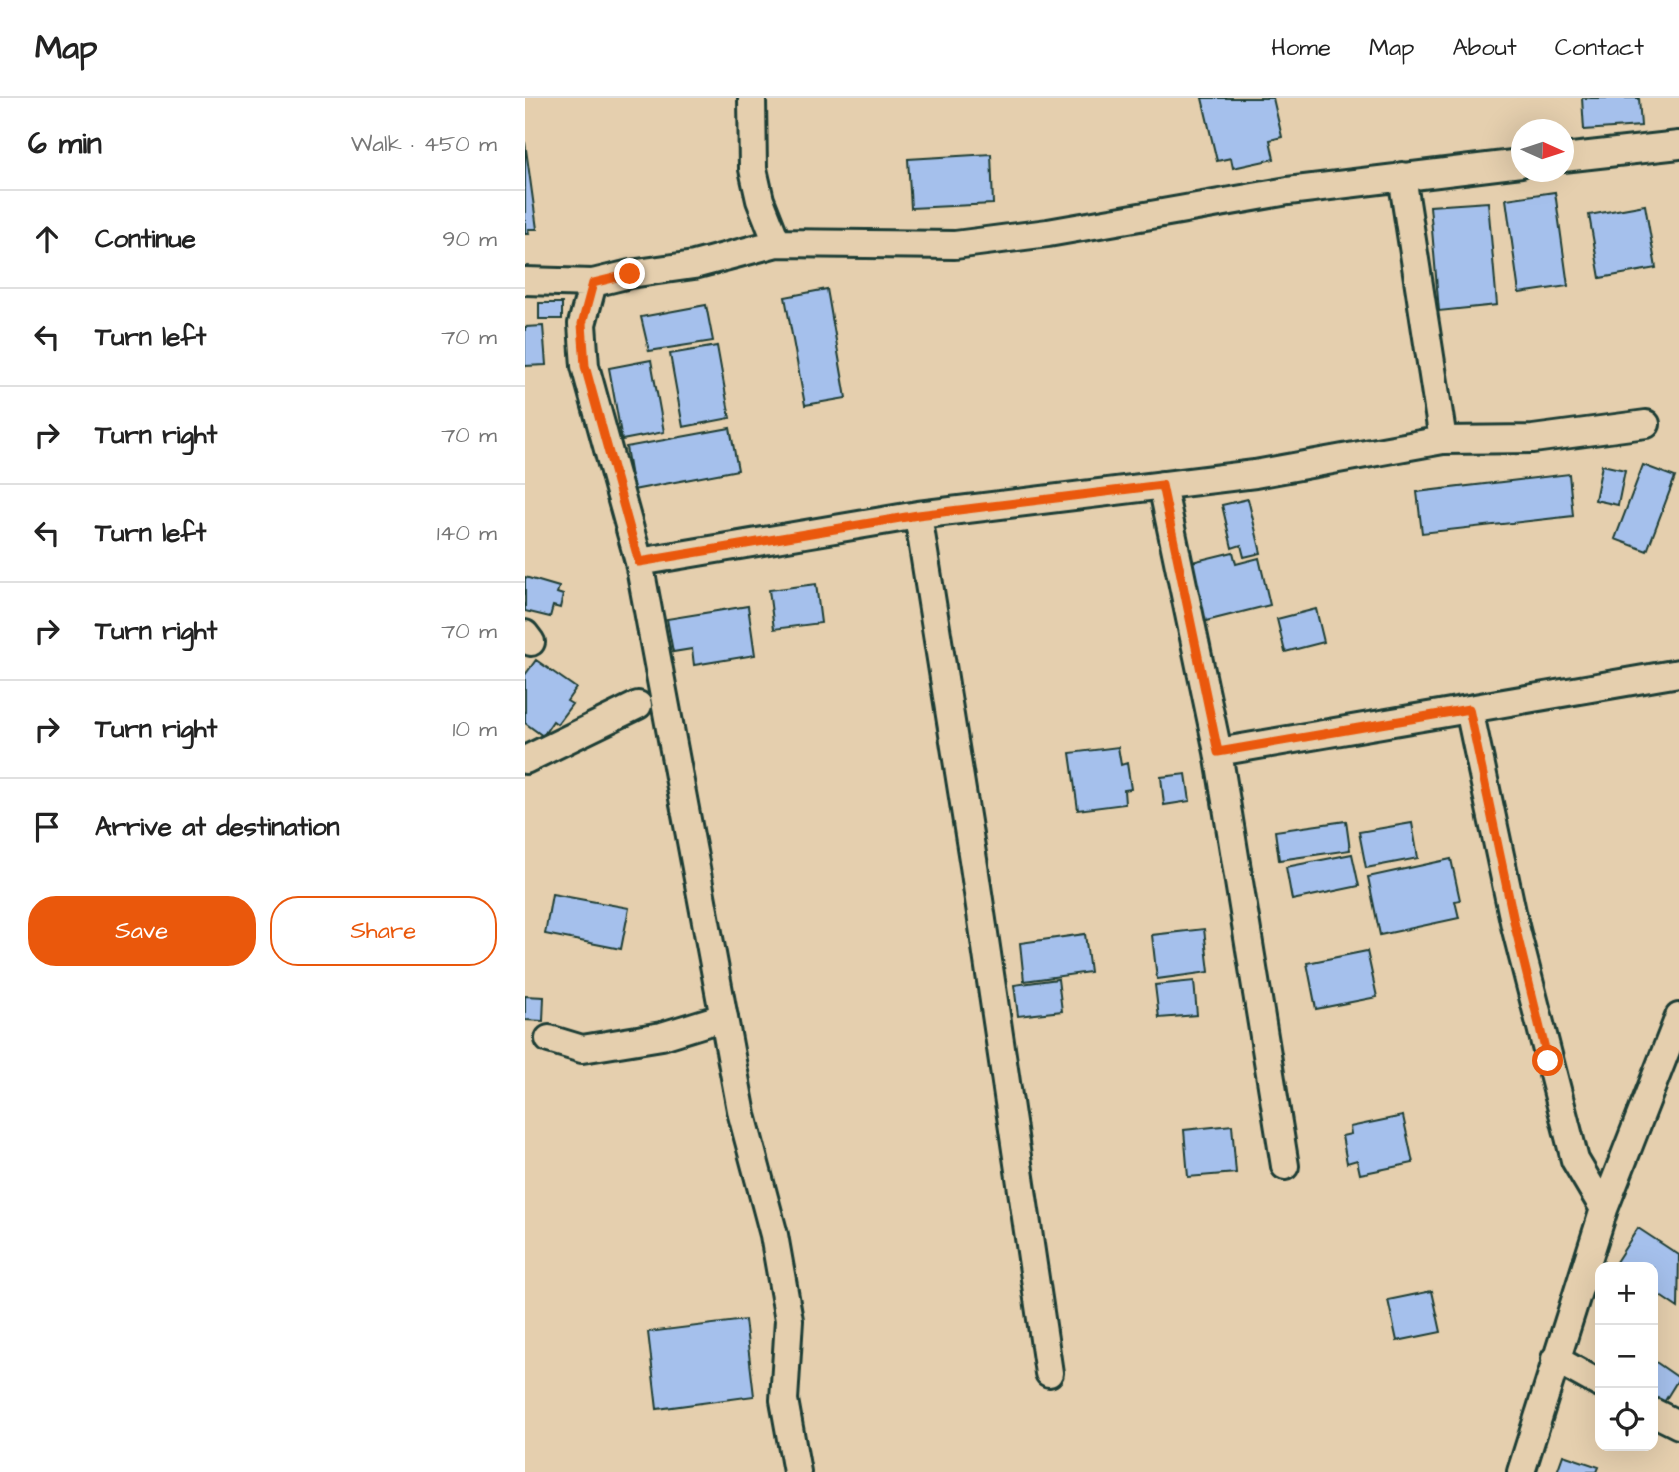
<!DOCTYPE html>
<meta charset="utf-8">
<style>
:root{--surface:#fff;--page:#f2f2f2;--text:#222;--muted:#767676;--line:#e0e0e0;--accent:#ea580c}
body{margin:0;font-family:"Architects Daughter",sans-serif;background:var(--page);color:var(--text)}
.controls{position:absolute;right:21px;bottom:21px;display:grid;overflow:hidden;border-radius:14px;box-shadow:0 7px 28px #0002}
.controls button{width:63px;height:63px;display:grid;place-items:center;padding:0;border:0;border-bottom:2px solid var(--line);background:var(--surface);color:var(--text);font:35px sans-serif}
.compass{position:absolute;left:986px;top:21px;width:63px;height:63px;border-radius:50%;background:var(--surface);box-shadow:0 7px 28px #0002;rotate:93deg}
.stop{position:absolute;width:21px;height:21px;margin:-16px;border:5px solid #ea580c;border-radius:50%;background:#fff}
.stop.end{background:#ea580c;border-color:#fff;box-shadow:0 2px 7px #0008}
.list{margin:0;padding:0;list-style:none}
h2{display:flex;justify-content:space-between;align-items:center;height:91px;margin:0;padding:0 28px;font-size:30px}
h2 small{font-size:23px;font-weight:400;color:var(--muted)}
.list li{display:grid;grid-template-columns:46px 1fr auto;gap:21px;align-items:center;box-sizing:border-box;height:98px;padding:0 28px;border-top:2px solid var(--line)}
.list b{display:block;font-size:26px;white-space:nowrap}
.list em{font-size:23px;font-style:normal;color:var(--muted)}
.actions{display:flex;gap:14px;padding:21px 28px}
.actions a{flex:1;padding:16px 0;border:2px solid var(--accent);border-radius:28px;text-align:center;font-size:24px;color:var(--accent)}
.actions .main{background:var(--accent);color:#fff}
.icon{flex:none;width:38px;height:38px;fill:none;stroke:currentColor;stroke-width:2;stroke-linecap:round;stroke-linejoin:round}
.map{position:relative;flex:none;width:1154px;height:1374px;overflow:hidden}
header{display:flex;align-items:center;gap:42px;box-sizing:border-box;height:98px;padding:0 35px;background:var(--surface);border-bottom:2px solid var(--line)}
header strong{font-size:33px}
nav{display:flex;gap:38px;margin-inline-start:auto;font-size:24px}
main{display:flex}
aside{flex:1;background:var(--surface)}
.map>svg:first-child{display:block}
</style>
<header>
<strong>Map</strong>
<nav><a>Home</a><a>Map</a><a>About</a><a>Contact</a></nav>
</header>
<main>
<aside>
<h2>6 min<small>Walk · 450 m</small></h2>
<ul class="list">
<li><svg class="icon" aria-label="ahead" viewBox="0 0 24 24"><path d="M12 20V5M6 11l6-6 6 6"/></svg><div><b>Continue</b></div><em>90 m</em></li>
<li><svg class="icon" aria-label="left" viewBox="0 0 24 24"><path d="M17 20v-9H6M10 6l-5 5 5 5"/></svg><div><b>Turn left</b></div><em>70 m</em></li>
<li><svg class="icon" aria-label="right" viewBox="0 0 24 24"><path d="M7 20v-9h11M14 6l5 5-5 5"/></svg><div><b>Turn right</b></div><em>70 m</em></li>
<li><svg class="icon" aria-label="left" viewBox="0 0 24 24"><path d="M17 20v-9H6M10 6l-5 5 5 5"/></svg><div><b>Turn left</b></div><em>140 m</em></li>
<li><svg class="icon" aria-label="right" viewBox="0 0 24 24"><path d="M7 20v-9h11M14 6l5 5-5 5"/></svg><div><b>Turn right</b></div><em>70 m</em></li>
<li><svg class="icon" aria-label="right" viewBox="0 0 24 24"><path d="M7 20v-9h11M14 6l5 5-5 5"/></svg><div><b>Turn right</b></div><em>10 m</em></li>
<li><svg class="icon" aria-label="arrive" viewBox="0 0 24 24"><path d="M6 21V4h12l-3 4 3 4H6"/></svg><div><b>Arrive at destination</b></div></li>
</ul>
<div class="actions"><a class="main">Save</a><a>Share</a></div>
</aside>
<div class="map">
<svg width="1154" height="1374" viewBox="0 0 1154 1374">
<rect width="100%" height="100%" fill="#e5cfae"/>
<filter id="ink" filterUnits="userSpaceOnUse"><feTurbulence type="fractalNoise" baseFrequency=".0143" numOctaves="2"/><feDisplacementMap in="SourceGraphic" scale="14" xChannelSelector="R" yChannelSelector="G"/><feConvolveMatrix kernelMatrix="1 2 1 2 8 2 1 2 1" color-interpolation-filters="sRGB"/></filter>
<g filter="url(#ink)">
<path fill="#a5c0ec" stroke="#1f3d34" stroke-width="2" d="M677,0H748L757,39L745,42L749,61L708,70L706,60L692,63Z
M1057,0H1114L1116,28L1059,32Z
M0,44L12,131H3L4,136H0Z
M466,56L468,106L386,110L383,61Z
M1030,94L1043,188L994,195L981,101Z
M963,104L972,207L914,213L905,108Z
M1120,107L1131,170L1075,180L1064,117Z
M302,191L321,300L280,307L260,199Z
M14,205H37V221H14Z
M181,207L188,243L124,253L116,219Z
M18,228L21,267L0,268V229Z
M192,248L205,320L158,329L145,256Z
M126,262L139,334L97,342L84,270Z
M205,330L213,372L108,392L101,349Z
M1077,367L1100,372L1093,407L1070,402Z
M1118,367L1150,379L1122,453L1090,441Z
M1044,376L1048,418L897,435L892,394Z
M723,401L736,455L719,459L716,447L707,450L697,407Z
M708,454L711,466L734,460L745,507L677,524L663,465Z
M0,479L34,489L32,495L38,497L35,510L28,508L25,519L0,513Z
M291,486L296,525L249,531L244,492Z
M223,508L230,557L169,567L167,551L148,554L142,521Z
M791,511L799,544L760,554L752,521Z
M11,562L51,590L42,603L47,606L32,626L28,623L18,638L0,625V577Z
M593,649L596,667L602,665L606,691L599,692L600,706L553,712L545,655Z
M661,676L665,703L639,707L636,679Z
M821,723L825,752L754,762L750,733Z
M887,725L893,760L841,770L834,734Z
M827,756L834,788L767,802L761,769Z
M926,761L935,802L930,803L934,820L855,837L843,779Z
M27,796L104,810L96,851L20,836Z
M679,831L684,874L632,881L627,837Z
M560,836L565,874L499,883L495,845Z
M842,853L852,899L791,911L782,865Z
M533,881L537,913L493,918L489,887Z
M669,883L672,917L634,920L630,887Z
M0,898L19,899L18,923L0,922Z
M878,1018L888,1065L835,1076L832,1062L822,1065L817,1038L826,1036L825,1029Z
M707,1027L711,1075L663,1079L659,1032Z
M1113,1130L1154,1157L1153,1210L1128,1193V1169L1089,1167Z
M907,1193L916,1234L872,1243L863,1202Z
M220,1222L229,1298L132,1311L123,1234Z
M1128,1262L1154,1280L1138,1306L1128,1300Z
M1038,1357L1074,1369L1072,1374H1032Z"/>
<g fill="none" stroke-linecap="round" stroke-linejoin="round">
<g stroke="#1f3d34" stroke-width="32">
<path id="minor" d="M227,0L228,71L235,102L252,145L430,147L523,135L763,93L996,65
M1038,60L1154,47
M877,78L918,342
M252,145L169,167L105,176L68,185L57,226L60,268L114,464L217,1017L249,1137L264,1222L259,1302L272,1374
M0,183L68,185
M637,387L693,654L760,1068
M393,417L449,768L524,1275
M114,464L393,417L730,376L918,342L1008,341L1121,326
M0,536L6,544
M944,611L990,828L1050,1062L1079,1111
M693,654L1154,575
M0,662L113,607
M24,941L57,951L137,938L199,919
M1030,1261L1075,1286
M1128,1314L1154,1327
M996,1374L1079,1111L1154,919"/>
</g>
<use href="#minor" stroke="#e5cfae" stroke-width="26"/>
</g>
</g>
<g fill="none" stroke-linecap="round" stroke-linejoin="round" filter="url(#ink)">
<path stroke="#ea580c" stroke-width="9" d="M105,176L68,185L57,226L60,268L114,464L393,417L637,387L693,654L944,611L990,828L1023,963"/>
</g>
</svg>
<div class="controls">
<button>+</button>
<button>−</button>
<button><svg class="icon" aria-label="locate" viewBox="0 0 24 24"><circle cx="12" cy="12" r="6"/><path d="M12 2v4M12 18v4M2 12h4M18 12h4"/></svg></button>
</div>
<svg class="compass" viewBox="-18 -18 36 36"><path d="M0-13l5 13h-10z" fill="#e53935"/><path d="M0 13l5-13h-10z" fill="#767676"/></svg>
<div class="stop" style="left:1023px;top:963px"></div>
<div class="stop end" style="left:105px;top:176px"></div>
</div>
</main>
